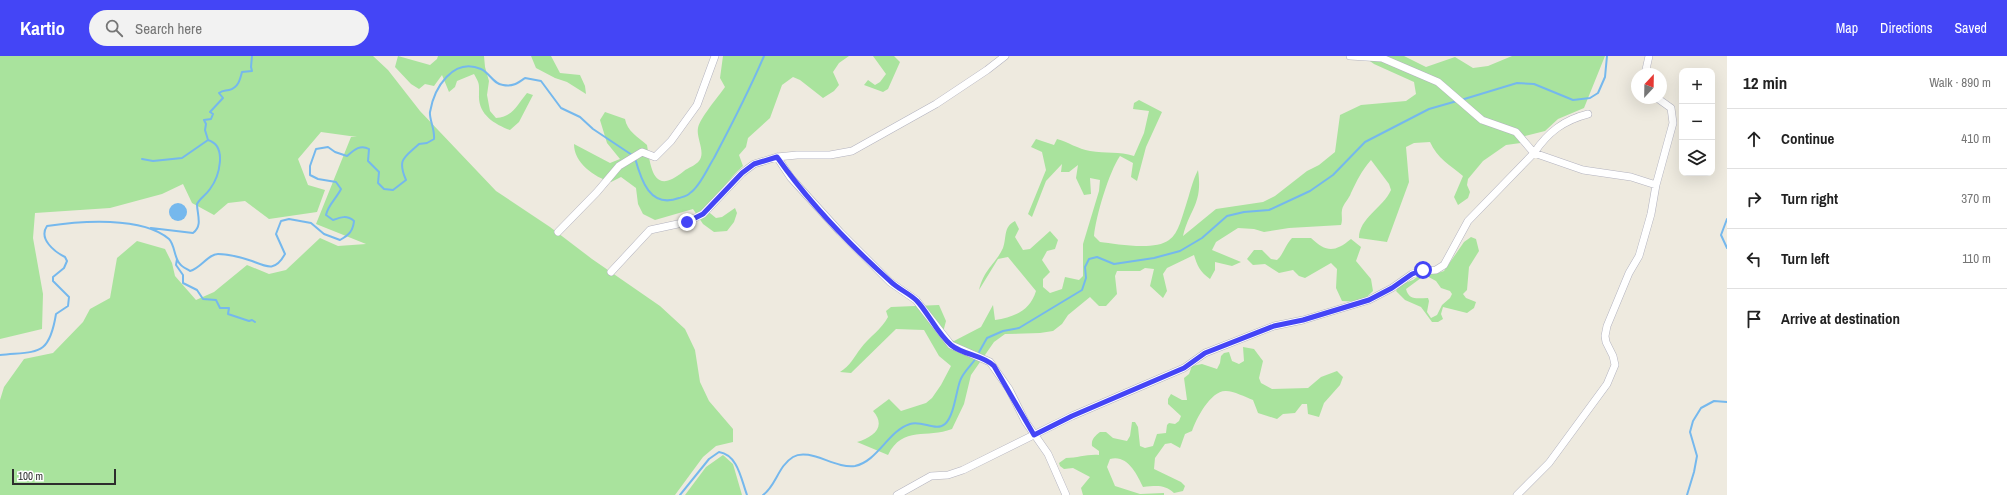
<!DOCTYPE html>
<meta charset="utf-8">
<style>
:root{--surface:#fff;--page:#f2f2f2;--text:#222;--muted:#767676;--line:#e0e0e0;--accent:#4445f6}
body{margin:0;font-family:"Archivo Narrow",sans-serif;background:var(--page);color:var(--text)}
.controls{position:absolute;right:12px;top:12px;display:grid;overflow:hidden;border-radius:8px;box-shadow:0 4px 16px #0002}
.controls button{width:36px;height:36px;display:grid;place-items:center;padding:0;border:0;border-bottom:1px solid var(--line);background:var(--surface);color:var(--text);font:20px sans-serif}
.compass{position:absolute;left:1631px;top:12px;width:36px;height:36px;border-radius:50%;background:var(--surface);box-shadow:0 4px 16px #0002;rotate:22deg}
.scale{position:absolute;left:12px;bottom:10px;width:104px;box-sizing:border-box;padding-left:4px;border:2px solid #2d2d2d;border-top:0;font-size:11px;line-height:14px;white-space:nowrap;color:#2d2d2d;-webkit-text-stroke:3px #fff;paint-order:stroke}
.stop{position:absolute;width:12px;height:12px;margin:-9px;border:3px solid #4445f6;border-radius:50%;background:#fff}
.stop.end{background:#4445f6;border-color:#fff;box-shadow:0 1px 4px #0008}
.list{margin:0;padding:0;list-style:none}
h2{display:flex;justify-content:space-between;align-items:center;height:52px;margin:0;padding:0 16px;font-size:17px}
h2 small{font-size:13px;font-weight:400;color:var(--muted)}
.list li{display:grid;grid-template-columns:26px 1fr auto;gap:12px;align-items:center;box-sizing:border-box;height:60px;padding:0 16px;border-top:1px solid var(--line)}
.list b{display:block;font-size:15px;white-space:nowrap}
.list em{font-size:13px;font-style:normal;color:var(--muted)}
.icon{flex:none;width:22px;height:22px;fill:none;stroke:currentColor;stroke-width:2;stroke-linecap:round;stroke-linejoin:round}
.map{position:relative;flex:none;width:1727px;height:439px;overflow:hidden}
header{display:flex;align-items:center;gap:24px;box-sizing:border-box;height:56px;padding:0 20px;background:var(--accent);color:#fff}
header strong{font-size:19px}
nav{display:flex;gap:22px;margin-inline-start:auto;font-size:14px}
.search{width:280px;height:36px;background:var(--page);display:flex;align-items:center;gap:10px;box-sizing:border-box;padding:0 14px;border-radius:22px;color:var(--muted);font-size:15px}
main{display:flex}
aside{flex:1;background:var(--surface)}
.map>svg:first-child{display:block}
</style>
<header>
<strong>Kartio</strong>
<div class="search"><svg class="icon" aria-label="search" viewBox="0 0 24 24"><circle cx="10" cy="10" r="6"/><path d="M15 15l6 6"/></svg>Search here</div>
<nav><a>Map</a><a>Directions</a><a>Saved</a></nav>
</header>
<main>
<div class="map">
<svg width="1727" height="439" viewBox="0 0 1727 439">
<rect width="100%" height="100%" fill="#eeeadf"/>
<path fill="#a9e39d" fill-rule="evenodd" d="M0,0H373L388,14L420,55L496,135L550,171L592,203L660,250L685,273L695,294L700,326L709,345L733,373V386L716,390L703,401L675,439H0V344L4,331L24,303L53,297L83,266L90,253L110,242L117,202L137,185L165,193L172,207L175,220L196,244L214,236L247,209L269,218L286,214L320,182L338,190L366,188L316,168L351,81H357L321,76L298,103L308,129L325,134L317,156L269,163L245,145L228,147L214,159L192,147L183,128L162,138L110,152L35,157L33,182L43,238L42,273L0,283Z
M398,0L430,9L437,3L438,0H484L485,11L489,25L487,39L490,55L496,62C513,61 517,49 527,37L533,39L519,66L510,74C494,68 478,58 479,39C479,27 480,29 474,18L457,25L455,31L449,36L442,19L434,30L425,28L419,33L411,28L395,11Z
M531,0H551L560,17L580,19L585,30L586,38L567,26L555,22L536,12Z
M723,0H849L839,7L833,16L839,29L834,35L823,42L800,24L793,21L782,29L770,62L748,82L746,91L739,99L743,110C728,123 719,139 705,153L716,162L722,161L735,152L737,157L734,166L727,175L714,176L703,168L693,153L655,164L643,158L638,148L636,132L621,121L611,126C594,121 574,107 574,88L610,107L620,103L607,87L600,64L605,56L625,63C627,75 638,81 647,89C651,114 654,140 684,115C688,112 696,109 699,105C706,96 696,82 698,72C700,62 718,41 725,31L720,22Z
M873,0H894L900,6L888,33L883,36L864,29L868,24L875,29L880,26L886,18Z
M1363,0H1404L1426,11L1455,1L1473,12L1488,10L1512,0H1605L1584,52L1558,63L1545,75L1525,80L1527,86L1506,89L1483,105L1468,123L1467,129L1470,136L1468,142L1458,149L1454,141L1463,120C1450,109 1437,102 1430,86L1414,87L1406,91L1409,126L1387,186L1359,182C1359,162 1383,152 1391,134L1389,128L1371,104C1360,117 1358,123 1351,137C1349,143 1343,148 1342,154C1341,160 1343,163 1341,169L1289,172L1264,176L1254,173L1238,172L1216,186L1212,194L1241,206L1232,210L1215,206V214L1210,223C1200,216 1197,209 1194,199L1167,212L1163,218L1167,235L1163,242L1150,230L1154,213L1145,212L1140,215H1117L1115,220L1117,238L1106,250H1099L1090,241L1068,259L1062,268L1053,275L1040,277L1005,278L994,286L971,319L964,348L952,373C927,383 903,369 888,399L857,386C873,381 887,371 873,355L889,343L901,355L926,347L932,342L941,329L951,310L939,300L924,274L896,273L851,317L840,316C850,310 854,301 861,292C869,281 882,273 888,261L886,255L891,251L939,249L946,265L942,280L954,285L981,271L993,249L995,264C1014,261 1030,255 1036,235L1008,201L998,203L979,234C984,213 995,209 1003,192C1007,181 1003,171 1015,165L1019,173L1015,181L1023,194L1030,193L1050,175L1058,184L1055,193L1047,195L1042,204L1050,216L1043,223V231L1050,237L1062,233L1065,221L1079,224L1083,220V188L1099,135L1100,124L1090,122L1091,138L1084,139L1076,122L1078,109L1069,116H1061L1062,108L1046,125L1032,161L1028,158L1046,114L1042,96L1031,91L1036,83L1054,89L1057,83C1068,86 1078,93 1090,95C1106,98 1119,95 1134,100L1144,77L1149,55L1133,53L1134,47L1139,44L1162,56L1146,91L1137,125L1131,121L1133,107L1120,100C1109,116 1096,160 1094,180L1100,186C1116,188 1155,195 1169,184C1179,177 1182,160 1186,149C1190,137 1192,126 1198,114C1203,148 1190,152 1183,180L1216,153L1263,146L1275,140L1307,115L1319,109L1335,96L1340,59L1361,49L1406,45L1416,38L1414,26L1374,8Z
M1471,181L1476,183L1479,195L1469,211L1467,234L1463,238L1466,242L1476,246L1474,252L1467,257L1443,251L1441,258L1443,263L1438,266H1432L1421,251L1405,244L1396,235L1400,229L1413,224L1421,218H1435L1444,215L1464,186ZM1425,219L1436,225L1441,232L1450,235L1452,238L1450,242L1442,249L1437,259L1431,262L1427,256L1429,245L1428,242C1418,242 1409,245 1406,233Z
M1292,182H1311C1326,196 1334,197 1351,183L1361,191L1356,205L1371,223L1373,235C1363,246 1357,246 1342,245L1336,232L1337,213L1331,207L1305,222L1299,220L1293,214L1279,217L1265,208L1253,209L1247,203L1254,194H1262L1271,203L1277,204C1284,198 1285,189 1292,182Z
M1243,291L1254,293L1263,305L1259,322L1261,327L1272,333L1308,332L1321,321L1337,315L1343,321L1340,329L1324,347L1319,361L1308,358L1307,348H1302L1295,357L1283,358L1277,363L1258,357L1253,344C1245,341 1234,335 1226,335C1211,334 1196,363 1192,375L1185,378L1180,392L1171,387L1165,388L1155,402L1154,413L1181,426L1185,430L1183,435L1174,437C1164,428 1156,430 1143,431C1137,418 1127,398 1110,403L1107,411L1115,430L1140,438L1164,437V439H1083L1081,432L1090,421L1073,412L1064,413L1060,410L1059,407L1066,402C1078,402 1087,398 1099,399V395L1092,390C1091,383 1095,380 1100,376H1106L1113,382L1127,385L1130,380L1132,366H1135L1138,371L1140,390L1145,392L1153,390L1157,378L1166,377L1167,369L1169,367L1175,368L1179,365L1181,360L1168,348V343L1171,338L1182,344H1187L1184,322L1189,318L1192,310L1202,308L1217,313L1220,307L1221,300L1224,297L1229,296L1232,305L1239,308L1244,305Z
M723,399L733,408L742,439H685L706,411Z"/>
<path fill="#75b8ed" d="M169 156a9 9 0 1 1 18 0a9 9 0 1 1-18 0Z"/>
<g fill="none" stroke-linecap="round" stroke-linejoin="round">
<path stroke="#75b8ed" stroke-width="2" d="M1461,44L1517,27L1534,28L1573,44L1590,42L1598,37L1605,21L1607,0
M635,102C641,124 650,153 679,142C682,141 688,140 690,137C700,131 708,111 714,102C732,68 749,35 764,0
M142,103L153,105L182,102L208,84
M1727,163L1721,179L1727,192
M151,172L193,177C203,170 197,158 197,148C200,142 206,139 210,133C219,121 228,90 208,84L205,74L206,68L204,64L211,63L213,58L210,56L223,42L219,37C223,34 225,35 229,34C238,32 240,24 242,16L252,15L251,11L252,0
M177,203L176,209L183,219V227L197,234L203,243L216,244L220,252H229L228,258L249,265L252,264L255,266
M978,298L987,282L1003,275L1019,272L1082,234L1086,222L1085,211L1089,203L1097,201L1114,208L1154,202L1180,195L1202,182L1227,160L1244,156L1269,154L1310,135L1333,119L1365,86L1429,53L1457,45
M0,299C38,295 49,301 56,258L68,250L69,241L53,225V221L64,212L67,205L65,201C55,196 38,183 47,170C80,165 142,160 169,183C175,189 174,202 180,208C182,211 187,213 190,215C201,212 208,198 218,198C228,198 243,202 252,205C267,211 275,216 285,198L276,178L281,165L289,163L311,167L324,178L340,184C349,179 353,175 354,165C347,159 341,161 333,164L326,159C328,149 336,143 341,133L336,126L318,123L310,119V110L316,93L328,91L335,96L347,100C354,94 360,88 369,93L368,105L379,116L378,127L384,133L393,134L406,124C397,103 404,102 419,88L427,87L434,83C435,73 429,63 430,56C434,32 453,1 481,13C490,17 493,28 503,29C513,31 518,27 525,22L541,25L561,52L580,61L593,73L632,99
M680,439L709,403L719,396C738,399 741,423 747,439
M763,439C776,430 778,410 793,401C809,391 835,413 855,410C878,405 888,375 910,368C922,364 936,376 945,368C954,360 956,336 960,325C963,316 971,310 976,302
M1687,439L1694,416L1697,400L1690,376L1693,365L1701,352L1714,345L1727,346"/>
<g stroke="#b3b3bf" stroke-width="8">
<path id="minor" d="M1350,0L1382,2L1438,26L1482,64L1516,76L1534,97C1548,76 1564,64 1588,58
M1645,18L1649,0
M777,101L791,122L840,176L890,226L916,244L951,289L990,306L1009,333L1025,365L1048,398L1066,439
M558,176L597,136L619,110L642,96L655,101L671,85L697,49L715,0
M611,216L650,174L687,166L703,158L742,117L754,108L777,101L797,99H830L852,95L936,48L987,14L1005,0
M897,439L931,420L948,419L963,414L1072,360L1184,312L1205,297L1274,270L1303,264L1369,244L1392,232L1412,218L1423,215L1436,214L1444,209L1468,165L1534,97L1583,114L1631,121L1656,129
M1517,439L1549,407L1607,328L1615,309L1613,300L1606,286L1605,280L1607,270L1629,217L1639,200L1651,158L1656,129L1673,67L1671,52L1657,42"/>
</g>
<use href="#minor" stroke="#fff" stroke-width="7"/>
</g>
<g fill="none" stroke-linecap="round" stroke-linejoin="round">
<path stroke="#4445f6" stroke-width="5" d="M687,166L703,158L742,117L754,108L777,101C808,145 850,189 890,225C898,233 909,237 917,245C929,258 937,277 951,289C963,299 983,299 994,310L1034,379L1072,360L1184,312L1205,297L1274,270L1303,264L1369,244L1392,232L1412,218L1423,214"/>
</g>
</svg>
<div class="controls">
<button>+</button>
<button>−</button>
<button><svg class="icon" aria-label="layers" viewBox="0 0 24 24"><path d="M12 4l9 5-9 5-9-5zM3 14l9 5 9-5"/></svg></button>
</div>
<svg class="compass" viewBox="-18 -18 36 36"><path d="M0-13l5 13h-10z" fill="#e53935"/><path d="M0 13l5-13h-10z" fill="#767676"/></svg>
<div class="scale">100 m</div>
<div class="stop" style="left:1423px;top:214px"></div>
<div class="stop end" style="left:687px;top:166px"></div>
</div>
<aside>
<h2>12 min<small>Walk · 890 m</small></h2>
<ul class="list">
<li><svg class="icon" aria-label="ahead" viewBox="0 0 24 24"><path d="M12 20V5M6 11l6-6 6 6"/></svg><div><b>Continue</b></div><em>410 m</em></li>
<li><svg class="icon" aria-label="right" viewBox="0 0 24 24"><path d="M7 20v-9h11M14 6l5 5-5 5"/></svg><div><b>Turn right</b></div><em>370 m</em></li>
<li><svg class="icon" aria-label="left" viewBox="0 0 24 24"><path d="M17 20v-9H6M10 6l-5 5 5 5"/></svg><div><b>Turn left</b></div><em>110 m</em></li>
<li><svg class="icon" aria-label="arrive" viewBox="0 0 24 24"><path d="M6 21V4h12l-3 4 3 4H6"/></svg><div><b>Arrive at destination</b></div></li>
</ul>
</aside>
</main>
